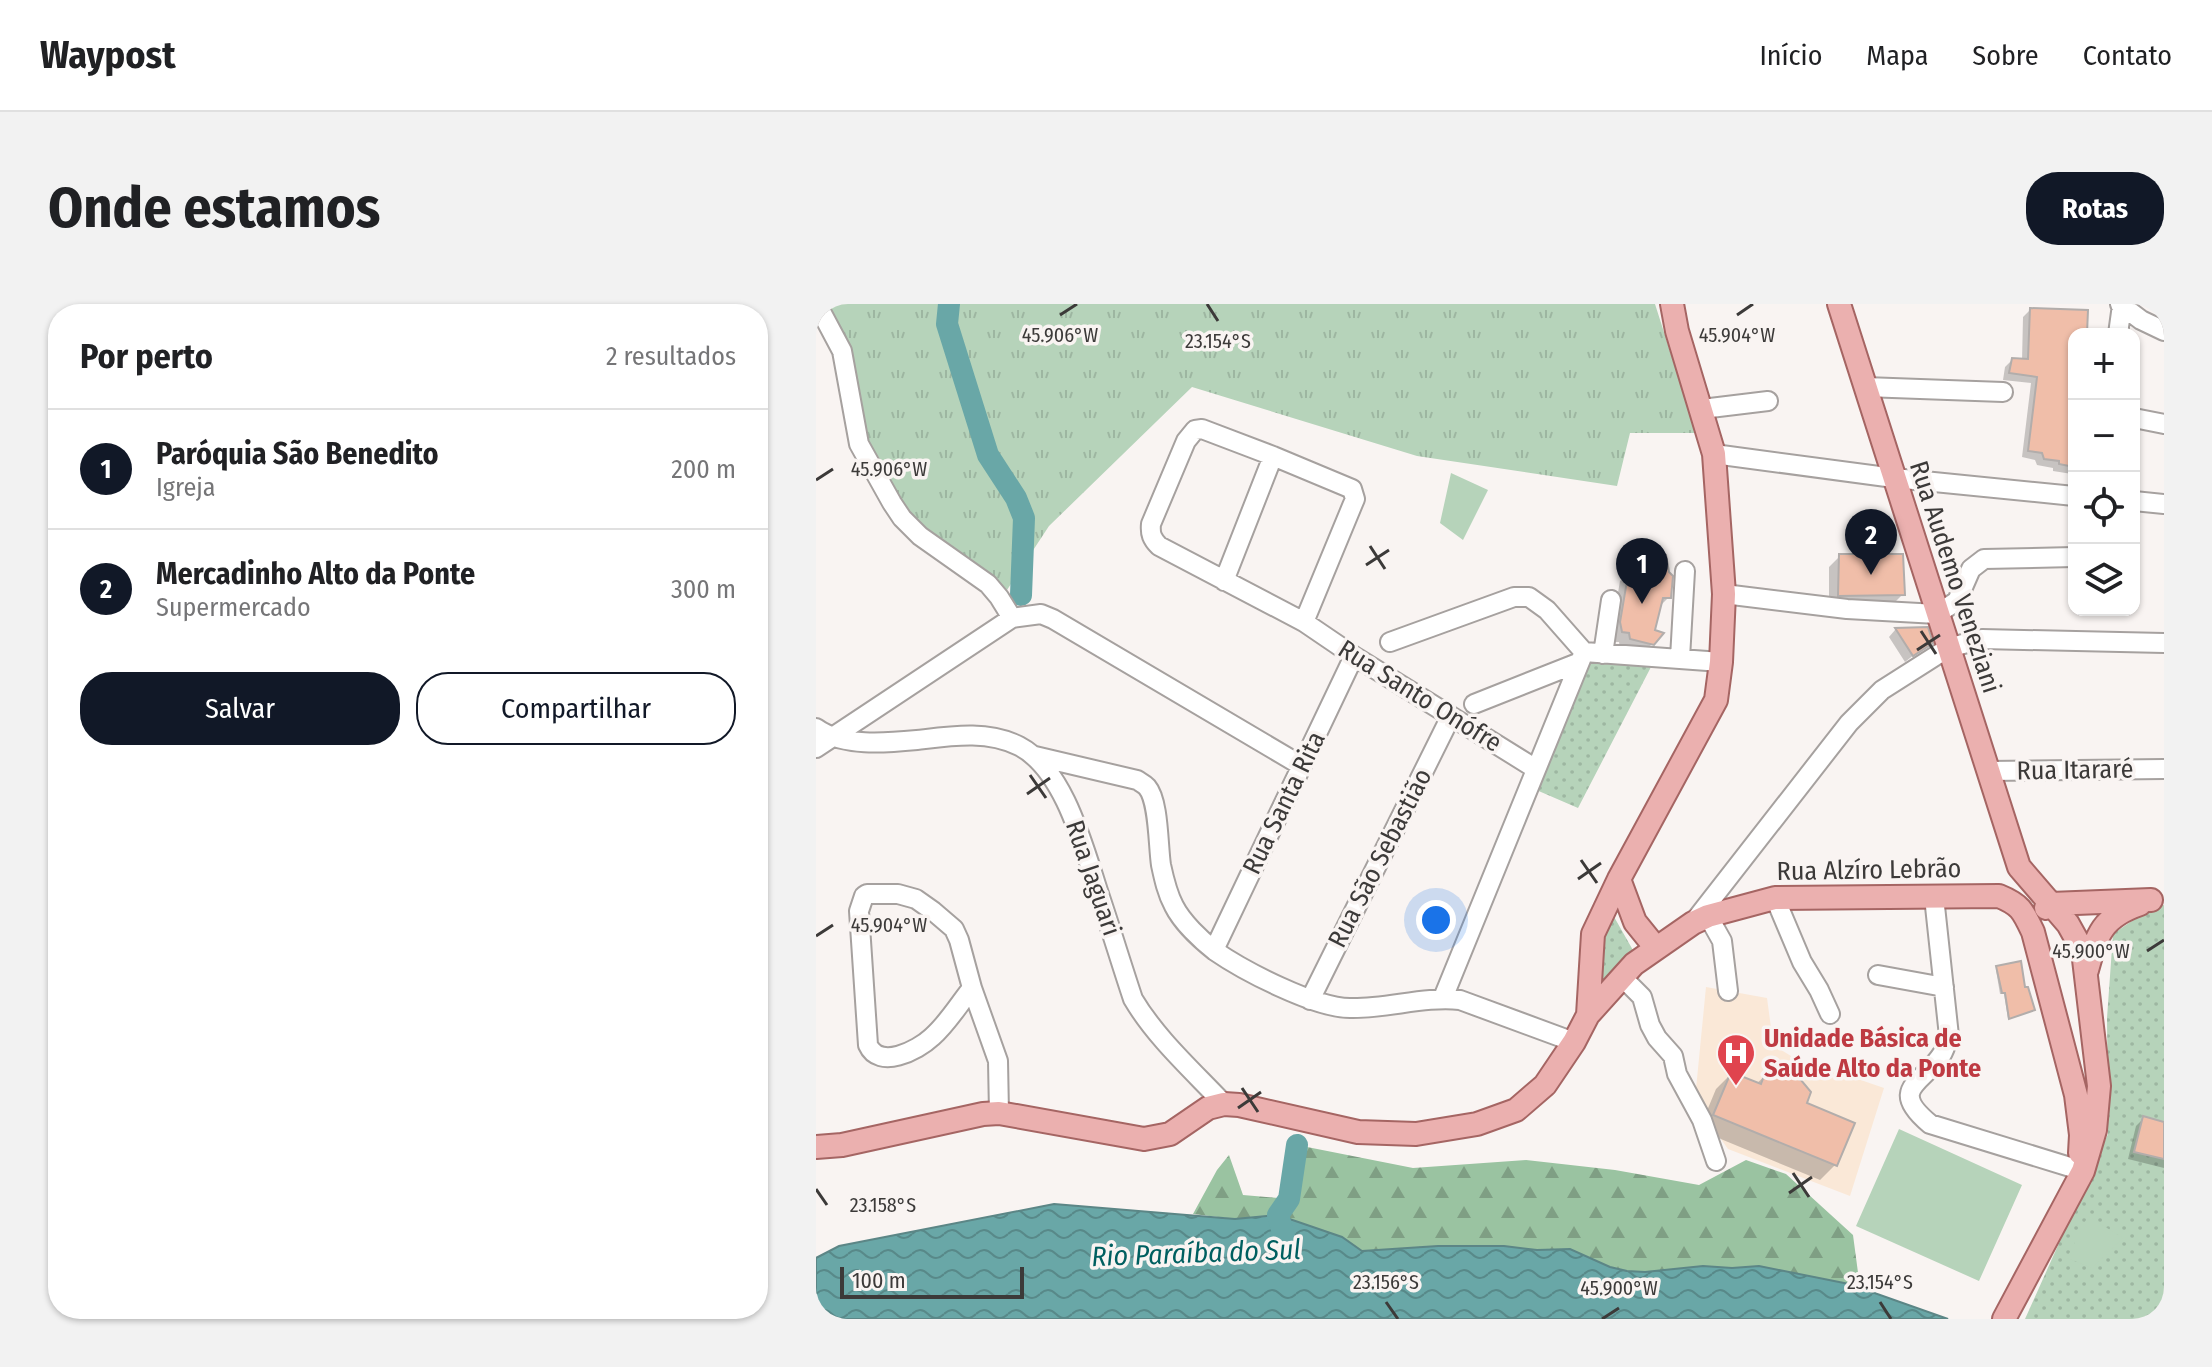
<!DOCTYPE html>
<html lang="pt">
<meta charset="utf-8">
<style>
:root{--surface:#fff;--page:#f2f2f2;--text:#202124;--muted:#757577;--line:#e0e0e0;--accent:#111827}
body{margin:0;font-family:"Fira Sans Condensed",sans-serif;background:var(--page);color:var(--text)}
.controls{position:absolute;right:24px;top:24px;display:grid;overflow:hidden;border-radius:16px;box-shadow:0 2px 6px #0004}
.controls button{width:72px;height:72px;display:grid;place-items:center;padding:0;border:0;border-bottom:2px solid var(--line);background:var(--surface);color:var(--text);font:40px sans-serif}
.scale{position:absolute;left:24px;bottom:20px;width:184px;box-sizing:border-box;padding-left:8px;border:4px solid #3c3a39;border-top:0;font-size:22px;line-height:28px;white-space:nowrap;color:#3c3a39;-webkit-text-stroke:6px #f9f4f2;paint-order:stroke}
.you{position:absolute;left:620px;top:616px;width:28px;height:28px;margin:-20px;border:6px solid #fff;border-radius:50%;background:#1a73e8;box-shadow:0 0 0 12px #1a73e833}
.badge{display:grid;place-items:center;width:52px;height:52px;border-radius:50%;background:var(--accent);color:#fff;font-size:26px;font-weight:700}
.pin{position:absolute;translate:-50% -66px;filter:drop-shadow(0 2px 4px #0008)}
.pin::after{content:'';position:absolute;top:42px;width:28px;height:24px;background:inherit;clip-path:polygon(0 0,100% 0,50% 100%)}
.list{margin:0;padding:0;list-style:none}
h2{display:flex;justify-content:space-between;align-items:center;height:104px;margin:0;padding:0 32px;font-size:34px}
h2 small{font-size:26px;font-weight:400;color:var(--muted)}
.list li{display:grid;grid-template-columns:52px 1fr auto;gap:24px;align-items:center;box-sizing:border-box;height:120px;padding:0 32px;border-top:2px solid var(--line)}
.list b{display:block;font-size:30px;white-space:nowrap}
.list p{margin:0;font-size:26px;white-space:nowrap;color:var(--muted)}
.list em{font-size:26px;font-style:normal;color:var(--muted)}
.actions{display:flex;gap:16px;padding:24px 32px}
.actions a{flex:1;padding:18px 0;border:2px solid var(--accent);border-radius:32px;text-align:center;font-size:28px;color:var(--accent)}
.actions .main{background:var(--accent);color:#fff}
.icon{flex:none;width:44px;height:44px;fill:none;stroke:currentColor;stroke-width:2;stroke-linecap:round;stroke-linejoin:round}
.map{position:relative;flex:none;width:1348px;height:1015px;overflow:hidden;border-radius:32px}
header{display:flex;align-items:center;gap:48px;box-sizing:border-box;height:112px;padding:0 40px;background:var(--surface);border-bottom:2px solid var(--line)}
header strong{font-size:38px}
nav{display:flex;gap:44px;margin-inline-start:auto;font-size:28px}
.intro{display:flex;align-items:center;justify-content:space-between;box-sizing:border-box;height:192px;padding:0 48px}
h1{margin:0;font-size:56px}
.button{padding:20px 36px;border-radius:32px;background:var(--accent);color:#fff;font-size:28px;font-weight:700}
main{display:flex;gap:48px;padding:0 48px}
aside{flex:1;background:var(--surface);border-radius:32px;box-shadow:0 2px 6px #0004}
.map>svg:first-child{display:block}
</style>
<header>
<strong>Waypost</strong>
<nav><a>Início</a><a>Mapa</a><a>Sobre</a><a>Contato</a></nav>
</header>
<div class="intro"><h1>Onde estamos</h1><a class="button">Rotas</a></div>
<main>
<aside>
<h2>Por perto<small>2 resultados</small></h2>
<ul class="list">
<li><span class="badge">1</span><div><b>Paróquia São Benedito</b><p>Igreja</p></div><em>200 m</em></li>
<li><span class="badge">2</span><div><b>Mercadinho Alto da Ponte</b><p>Supermercado</p></div><em>300 m</em></li>
</ul>
<div class="actions"><a class="main">Salvar</a><a>Compartilhar</a></div>
</aside>
<div class="map">
<svg width="1348" height="1015" viewBox="0 0 1348 1015">
<defs>
<pattern id="grass-tufts" width="24" height="20" patternUnits="userSpaceOnUse" patternTransform="scale(2)"><rect width="24" height="20" fill="#b6d3ba"/><path d="M3 7l-1-3M5 7V3M7 7l1-3M15 17l-1-3M17 17v-4M19 17l1-3" fill="none" stroke="#9db6a1"/></pattern>
<pattern id="forest-firs" width="22" height="20" patternUnits="userSpaceOnUse" patternTransform="scale(2)"><rect width="22" height="20" fill="#9ac3a1"/><path d="M5 1l3.5 6h-7zM16 11l3.5 6h-7z" fill="#7f9f84"/></pattern>
<pattern id="park-dots" width="8" height="8" patternUnits="userSpaceOnUse" patternTransform="scale(2)"><rect width="8" height="8" fill="#b6d3ba"/><path d="M2 2h.1M6 6h.1" fill="none" stroke="#9db6a1" stroke-width="1.8" stroke-linecap="round"/></pattern>
<pattern id="water-waves" width="16" height="10" patternUnits="userSpaceOnUse" patternTransform="scale(2)"><rect width="16" height="10" fill="#69a7a7"/><path d="M0 5q4-4 8 0t8 0" fill="none" stroke="#588989"/></pattern>
</defs>
<rect width="100%" height="100%" fill="#f9f4f2"/>
<path fill="#fae8d7" d="M890,683L951,694L956,731L962,744L975,752L1068,784L1034,892L912,845L890,814L880,785Z"/>
<path fill="url(#grass-tufts)" d="M11,0H839L880,129H814L801,182L601,152L376,83L233,222L191,286L166,267L105,228L49,136Z"/>
<path fill="url(#forest-firs)" d="M481,841L597,864L710,856L799,866L883,881L930,856L970,870L1037,931L1043,976L1033,980L943,962L916,964L887,962L829,968L811,967L794,963L754,945L721,946L688,942H623L546,947L526,933L462,911L419,915L377,910L401,866L413,851L427,891L473,895Z"/>
<path fill="url(#park-dots)" d="M775,355L835,363L762,504L718,485Z
M1348,601V1015H1209L1292,830L1291,714L1297,630L1336,603Z
M797,611L818,648L785,684L788,633Z"/>
<path fill="#b6d3ba" d="M635,169L672,186L647,236L624,219Z
M1083,825L1206,881L1163,977L1040,922Z
M1272,912L1307,934L1276,964L1251,954Z"/>
<path fill="url(#water-waves)" stroke="#5c8686" stroke-width="2" d="M238,900L419,915L462,911L526,933L546,947L622,942H688L721,946L754,945L794,963L811,967L829,968L887,962L916,964L943,962L1033,980L1132,1015H0V954L23,942Z"/>
<path fill="#0003" d="M1214,6L1269,30H1258V168L1256,170L1237,167V164L1221,161L1219,156L1206,153L1215,79L1187,76L1189,63L1196,56L1206,57L1207,13Z
M826,250L853,293L842,304L836,340L826,350L804,345L803,338H796L795,330L804,277L815,267L816,260Z
M1024,252L1087,290L1077,300L1013,301V263Z
M1110,325L1114,338L1089,358L1073,333L1079,326Z
M1181,664L1217,706L1215,707L1192,715L1188,690H1184L1180,666Z
M915,770L940,780L950,771L989,800L1019,861L1004,876L883,826L900,785Z
M1328,814L1348,820V864L1312,855L1320,822Z"/>
<g fill="none" stroke-linecap="round" stroke-linejoin="round">
<path stroke="#69a7a7" stroke-width="22" d="M133,0L131,20L172,151L200,194L208,214L205,291
M470,940L462,911L473,895L481,841"/>
</g>
<path fill="#f0bea9" stroke="#b2adab" stroke-width="2" d="M1214,4L1272,6L1271,30H1258V163L1243,160V157L1228,155L1226,149L1212,147L1221,73L1193,69L1196,54L1212,55Z
M825,248L850,251L853,268L857,272L855,294H847L839,326L848,329L838,341L814,335L813,329L806,328L804,318L813,265L823,266Z
M1023,250H1087L1089,291L1022,292Z
M1112,323L1117,339L1097,352L1079,324Z
M1205,657L1209,683H1212L1219,706L1193,715L1189,689H1186L1180,662Z
M955,767H963L985,776L995,788L991,799L1039,819L1021,862L897,811L915,768L945,780L949,769Z
M1327,812L1348,818V855L1318,848Z"/>
<g fill="none" stroke-linecap="round" stroke-linejoin="round">
<g stroke="#a6a19f" stroke-width="22">
<path id="minor" d="M1,0L26,47L43,140L76,199L86,214L104,232L172,280L183,293L196,314
M1304,0L1325,16L1348,27
M1302,30L1306,1
M1049,83L1187,88
M886,105L952,97
M1318,114L1348,120
M898,150L1078,174L1258,192
M1318,197L1348,200
M408,277L457,152
M908,290L1031,305L1121,310L1141,297L1155,265L1168,255L1258,253
M488,318L536,202L539,195L536,185L457,152L386,125L379,126L370,137L335,220C334,230 336,235 343,242L488,318L538,352L720,465
M574,338L698,293H713L731,306L768,348
M787,350L795,296
M864,354L869,267
M658,400L764,358
M0,424C26,443 70,439 101,436C135,432 171,426 203,442C250,466 269,549 285,596C296,629 306,662 317,695C340,734 377,767 408,800
M0,444L196,314L225,310L237,315L486,462
M219,452L321,476C324,478 328,480 331,483C343,497 342,541 345,561C348,575 351,589 358,602C366,618 385,636 399,647C428,667 499,704 534,704C571,705 608,692 644,696L758,738
M1171,467L1348,465
M1118,593L1133,732C1131,738 1129,745 1126,750C1107,780 1071,784 1114,820L1267,867
M959,594L986,658L1003,686L1014,710
M892,612L906,637L912,687
M877,619L1033,419L1066,386L1132,344L1166,335L1348,339
M398,646L538,352
M1062,671L1128,683
M806,673L826,693L834,721L841,734L857,752L861,770L886,816L900,857
M156,684C143,700 132,719 116,733C101,747 63,766 52,741L43,607L48,592L51,590H82L100,595L117,607L138,625L143,636L156,684L182,757L183,809
M627,694L768,348L905,358
M494,696L635,412"/>
</g>
<g stroke="#a56563" stroke-width="26">
<path id="major" d="M1023,0L1203,563L1252,620L1267,647L1283,782L1279,826L1267,867L1188,1015
M803,575L819,618L840,644
M1230,604L1235,600L1335,596
M1271,666C1281,630 1286,613 1324,600
M772,711L818,660L877,619L892,612L959,594L1183,592C1205,601 1207,607 1217,628L1260,791L1265,831L1264,849
M0,843L26,841L167,810L183,809L328,835L354,830L392,804L408,800L423,801L542,828L600,830L661,820L700,806L729,781L758,738L772,711L777,630L803,575L900,396L905,358L908,290L898,150L861,27L856,0"/>
</g>
<use href="#minor" stroke="#fff" stroke-width="18"/>
<use href="#major" stroke="#ebb0af" stroke-width="22"/>
</g>
<path fill="none" stroke="#3c3a39" stroke-width="3" d="M391,0L402,17M244,11L261,0M921,11L937,0M0,176L17,165M554,242L569,265M550,261L573,246M1105,327L1120,350M1101,346L1124,331M214,471L230,494M211,490L234,474M765,556L781,579M762,575L785,559M0,632L17,621M1331,647L1348,636M426,784L442,808M422,804L445,788M977,869L993,893M0,885L11,901M973,889L996,873M570,998L582,1015M1064,998L1075,1015M786,1015L803,1004"/>
<defs>
<g id="hospital-pin" transform="scale(2)"><path d="M0 17L-7.5 6A9.5 9.5 0 1 1 7.5 6Z" fill="#e0444e" stroke="#f9f4f2"/><path d="M-5-5h3v3.5h4V-5h3V5h-3V1.5h-4V5h-3Z" fill="#fff"/></g>
</defs>
<g fill-rule="evenodd">
<use href="#hospital-pin" x="920" y="749"/>
</g>
<g text-anchor="middle" dominant-baseline="central" stroke-width="7" stroke-linejoin="round" paint-order="stroke">
<g font-size="26" fill="#3c3a39" stroke="#f9f4f2">
<text transform="translate(1139 273) rotate(72)">Rua Audemo Veneziani</text>
<text transform="translate(604 392) rotate(32)">Rua Santo Onófre</text>
<text transform="translate(1259 466) rotate(-1)">Rua Itararé</text>
<text transform="translate(468 499) rotate(-64)">Rua Santa Rita</text>
<text transform="translate(564 554) rotate(-63)">Rua São Sebastião</text>
<text transform="translate(1053 566) rotate(-1)">Rua Alzíro Lebrão</text>
<text transform="translate(277 574) rotate(71)">Rua Jaguari</text>
</g>
<g font-size="26" font-weight="bold" fill="#be3a42" stroke="#f9f4f2" text-anchor="start">
<text x="948" y="734">Unidade Básica de<tspan x="948" dy="30">Saúde Alto da Ponte</tspan></text>
</g>
<g font-size="28" font-style="italic" fill="#005f60" stroke="#f9f4f2">
<text transform="translate(380 949) rotate(-2)">Rio Paraíba do Sul</text>
</g>
</g>
<g font-size="20" text-anchor="middle" fill="#3c3a39" stroke="#f9f4f2" stroke-width="7" stroke-linejoin="round" paint-order="stroke">
<text x="244" y="38">45.906°W</text>
<text x="921" y="38">45.904°W</text>
<text x="402" y="44">23.154°S</text>
<text x="73" y="172">45.906°W</text>
<text x="73" y="628">45.904°W</text>
<text x="1275" y="654">45.900°W</text>
<text x="67" y="908">23.158°S</text>
<text x="570" y="985">23.156°S</text>
<text x="1064" y="985">23.154°S</text>
<text x="803" y="991">45.900°W</text>
</g>
</svg>
<div class="controls">
<button>+</button>
<button>−</button>
<button><svg class="icon" aria-label="locate" viewBox="0 0 24 24"><circle cx="12" cy="12" r="6"/><path d="M12 2v4M12 18v4M2 12h4M18 12h4"/></svg></button>
<button><svg class="icon" aria-label="layers" viewBox="0 0 24 24"><path d="M12 4l9 5-9 5-9-5zM3 14l9 5 9-5"/></svg></button>
</div>
<div class="scale">100 m</div>
<div class="you"></div>
<div class="pin badge" style="left:826px;top:300px">1</div>
<div class="pin badge" style="left:1055px;top:271px">2</div>
</div>
</main>
